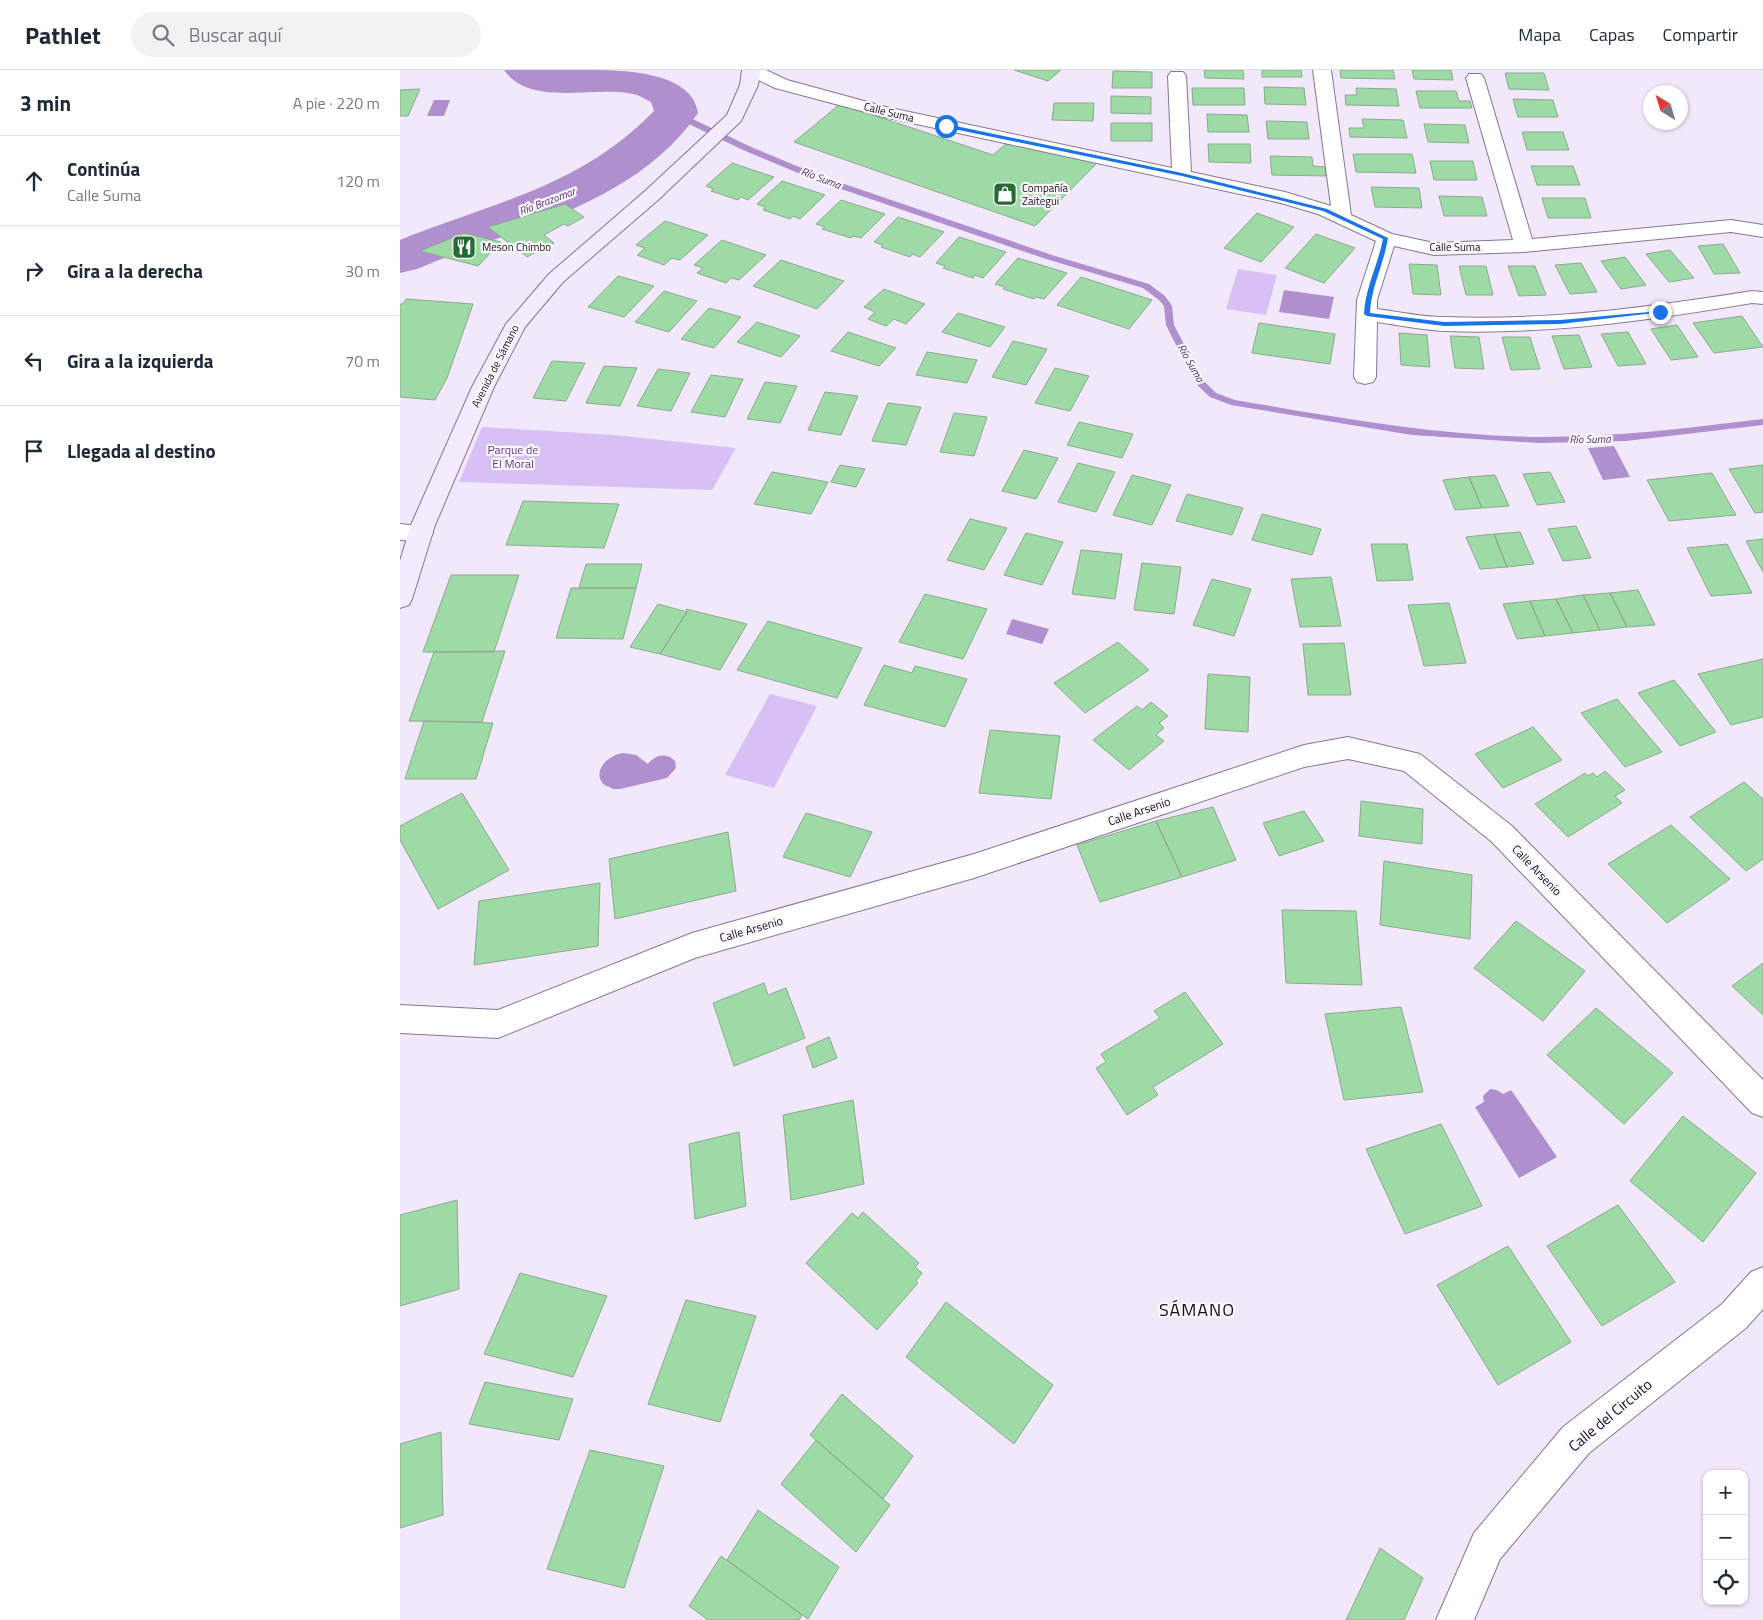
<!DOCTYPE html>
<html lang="es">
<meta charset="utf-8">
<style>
:root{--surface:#fff;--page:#f2f2f3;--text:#1f2937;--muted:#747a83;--line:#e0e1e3}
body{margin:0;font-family:"Titillium Web",sans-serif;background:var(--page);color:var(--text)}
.controls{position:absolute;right:15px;bottom:15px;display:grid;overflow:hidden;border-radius:10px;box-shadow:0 1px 4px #0004}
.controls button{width:45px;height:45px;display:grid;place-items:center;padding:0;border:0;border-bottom:1px solid var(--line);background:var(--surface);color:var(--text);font:25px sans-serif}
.compass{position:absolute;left:1243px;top:15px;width:45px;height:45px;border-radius:50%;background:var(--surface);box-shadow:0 1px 4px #0004;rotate:322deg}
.stop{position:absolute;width:15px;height:15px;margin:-11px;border:4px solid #1a73e8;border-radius:50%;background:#fff}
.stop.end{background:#1a73e8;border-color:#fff;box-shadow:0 1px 5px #0008}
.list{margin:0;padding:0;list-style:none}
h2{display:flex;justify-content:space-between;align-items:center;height:65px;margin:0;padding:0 20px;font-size:21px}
h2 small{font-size:16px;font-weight:400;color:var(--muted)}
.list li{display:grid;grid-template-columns:32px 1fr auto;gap:15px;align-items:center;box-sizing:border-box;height:90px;padding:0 20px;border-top:1px solid var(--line)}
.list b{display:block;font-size:19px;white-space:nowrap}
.list p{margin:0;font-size:16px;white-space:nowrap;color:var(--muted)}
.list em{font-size:16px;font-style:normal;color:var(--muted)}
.icon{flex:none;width:28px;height:28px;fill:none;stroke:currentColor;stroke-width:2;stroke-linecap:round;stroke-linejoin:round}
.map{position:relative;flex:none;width:1363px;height:1550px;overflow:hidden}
header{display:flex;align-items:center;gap:30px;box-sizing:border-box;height:70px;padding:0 25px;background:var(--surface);border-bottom:1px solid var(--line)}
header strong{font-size:24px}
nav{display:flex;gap:28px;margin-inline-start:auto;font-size:18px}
.search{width:350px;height:45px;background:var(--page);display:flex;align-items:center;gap:12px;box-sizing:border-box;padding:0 18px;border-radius:28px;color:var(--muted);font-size:19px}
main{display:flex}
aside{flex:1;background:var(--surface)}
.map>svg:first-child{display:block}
</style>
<header>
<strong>Pathlet</strong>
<div class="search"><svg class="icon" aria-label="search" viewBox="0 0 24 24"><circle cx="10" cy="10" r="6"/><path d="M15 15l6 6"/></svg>Buscar aquí</div>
<nav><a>Mapa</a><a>Capas</a><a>Compartir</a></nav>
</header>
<main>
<aside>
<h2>3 min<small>A pie · 220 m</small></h2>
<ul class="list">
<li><svg class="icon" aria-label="ahead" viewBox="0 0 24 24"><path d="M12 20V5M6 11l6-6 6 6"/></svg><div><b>Continúa</b><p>Calle Suma</p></div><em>120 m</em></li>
<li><svg class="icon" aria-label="right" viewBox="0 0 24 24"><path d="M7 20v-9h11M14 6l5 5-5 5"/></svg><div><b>Gira a la derecha</b></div><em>30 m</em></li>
<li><svg class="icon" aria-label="left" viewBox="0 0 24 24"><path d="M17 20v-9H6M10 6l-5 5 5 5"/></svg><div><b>Gira a la izquierda</b></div><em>70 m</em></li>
<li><svg class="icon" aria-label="arrive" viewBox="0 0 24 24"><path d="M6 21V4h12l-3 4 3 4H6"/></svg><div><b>Llegada al destino</b></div></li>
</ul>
</aside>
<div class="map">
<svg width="1363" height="1550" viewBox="0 0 1363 1550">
<rect width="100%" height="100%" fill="#f1e8fb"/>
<path fill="#d9c0f4" d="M838,199L877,205L866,245L826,239Z
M82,357L214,365L336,378L312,420L59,412Z
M370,624L417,636L374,718L325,705Z"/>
<path fill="#af8fce" d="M34,30H50L44,46H27Z
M884,220L934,227L929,249L879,242Z
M1214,376L1230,407L1203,410L1188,378Z
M612,549L649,559L642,574L606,564Z
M223,683L236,685L248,694C255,685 266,682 275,691L276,698L267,708L220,719H213L203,714C192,699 209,685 223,683Z
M1090,1019L1097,1020L1103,1024L1111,1020L1157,1087L1119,1108L1075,1037L1084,1032L1083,1026Z"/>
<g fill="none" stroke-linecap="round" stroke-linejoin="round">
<path fill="#af8fce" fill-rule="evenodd" d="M272,42H278L349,76L421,106L652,185L749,214L765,226L772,236L774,255L802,309L816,323L835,330C936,347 1037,366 1140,367C1215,367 1289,358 1363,349V355L1226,371L1139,373L1012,365L831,335L810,327L795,313L766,255L764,236L759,230L743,218L646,189L415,110L343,80L272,46Z"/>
<path fill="#af8fce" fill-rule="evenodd" d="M104,0C130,0 157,0 184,0C220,0 292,0 298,43C235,135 114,158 17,199L0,203V170C94,132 180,117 254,41L251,32C245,29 239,25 233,24C195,15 130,38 104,0Z"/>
</g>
<path fill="#9edaa5" stroke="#8da890" d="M614,0H661L648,11Z
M804,0H843L844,9L805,8Z
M862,0H901L902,7H862Z
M940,0H993L995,9L941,8Z
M1012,0H1051L1053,10L1014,9Z
M713,1L752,2V18H712Z
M1105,3H1144L1149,20L1109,19Z
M864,17L904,18L906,35L865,34Z
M792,18H844L845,35H793Z
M956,18L996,19L999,36L946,35L945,25H957Z
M20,19L8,46H0V20Z
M1016,21H1056L1059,31H1070L1072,38H1020Z
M711,26L751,27V44L711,43Z
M1113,29L1153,30L1158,47H1118Z
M654,33H694L693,51L652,50Z
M440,34L593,85L608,72L697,93L635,156L394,72Z
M807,44L847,45L849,62H808Z
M962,49L1003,50L1007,68L950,67L949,58H964Z
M866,51L907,52L909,69H868Z
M711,53H752V71H711Z
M1024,54L1065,55L1069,73L1028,72Z
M1122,62H1163L1169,80H1127Z
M808,74H850L851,93L809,92Z
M953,84H1012L1016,103L956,102Z
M870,86L912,87L913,96L925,97L926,106L872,105Z
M1030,91H1073L1077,110H1034Z
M332,93L374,107L348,130L341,127L338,130L311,121L314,119L306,116Z
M1131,96H1173L1180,115H1137Z
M382,111L425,125L400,149L393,146L390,149L363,140L365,137L357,134Z
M971,117L1019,118L1022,138L975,137Z
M1039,126L1082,127L1087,146H1044Z
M1142,128H1185L1191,148H1148Z
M441,130L485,144L461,168L453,166L451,168L422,159L425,157L416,154Z
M165,134L184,147L168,156L164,154L144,165L154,173L127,187L88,157Z
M857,143L894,157L861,192L824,178Z
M498,147L544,162L520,187L512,184L510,187L481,177L483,175L474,172Z
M265,151L308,165L280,190L272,188L264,195L237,185L245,178L236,175Z
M64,163L101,172L78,196L20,181Z
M916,164L955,178L924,213L885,198Z
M559,167L606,182L583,208L575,205L573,208L543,198L545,196L536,193Z
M322,170L366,185L339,210L331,208L326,213L297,203L303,198L294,195Z
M1323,174L1340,203L1314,204L1298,176Z
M1270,180L1294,208L1269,212L1246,184Z
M1225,187L1246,215L1221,219L1201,191Z
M618,188L667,203L644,229L636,227L634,229L603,219L605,217L595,214Z
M381,190L444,211L417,239L353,216Z
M1181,193L1197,222L1170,224L1155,195Z
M1009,194L1037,195L1041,225L1013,224Z
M1059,196H1086L1093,225H1066Z
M1108,196H1135L1146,225L1119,226Z
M218,206L254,216L224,247L188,237Z
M681,207L752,230L729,259L657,235Z
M484,219L525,234L506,254L494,249L486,256L468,249L475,242L464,237Z
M264,221L297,231L269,262L235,252Z
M6,229L73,234L47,308L35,330L0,327V234H3Z
M309,238L341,247L314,278L281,269Z
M558,243L605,257L590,277L542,262Z
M1342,246L1363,277L1314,283L1293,253Z
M357,252L400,266L381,287L337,272Z
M859,253L935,264L930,294L852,283Z
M1277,255L1298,287L1271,290L1251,259Z
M448,262L496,278L479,296L431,281Z
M1228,262L1246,294L1218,296L1201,264Z
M999,263L1027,265L1030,297L1001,295Z
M1179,265L1192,297L1164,299L1152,266Z
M1050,266L1079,267L1084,299L1055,298Z
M1102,267H1130L1140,299L1111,300Z
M613,271L647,279L626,315L592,307Z
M527,282L577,290L567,313L516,305Z
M152,291L185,293L166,331L133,328Z
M204,296L237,298L220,336L186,333Z
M655,298L689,306L670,341L635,333Z
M258,299L290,303L271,341L237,336Z
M311,305L343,309L325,347L291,342Z
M365,312L397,316L380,353L347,349Z
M425,322L458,326L441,365L408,360Z
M488,333L521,337L506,375L472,371Z
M554,343L587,347L574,386L540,382Z
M679,352L733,364L722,388L667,375Z
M624,380L658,388L636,429L602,421Z
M678,393L715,402L696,442L658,432Z
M440,395L465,399L456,417L431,412Z
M1363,395V442L1355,443L1329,399Z
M372,402L428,412L411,444L354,434Z
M1150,402L1165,432L1137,435L1123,404Z
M1312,403L1336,445L1269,451L1247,410Z
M732,405L771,415L752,455L713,445Z
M1095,405L1109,436L1082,438L1069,407Z
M1069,407L1082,438L1055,440L1043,410Z
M787,424L843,438L832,465L776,451Z
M123,431L219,434L204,478L106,475Z
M862,444L921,459L912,485L852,470Z
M570,449L607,458L584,500L547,490Z
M1176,456L1191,488L1163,491L1148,459Z
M1120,462L1134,494L1107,497L1094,464Z
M626,463L663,472L642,515L604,505Z
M1094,464L1107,497L1080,499L1066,467Z
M1363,469V502L1346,471Z
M971,474H1007L1013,510L977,511Z
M1327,474L1352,523L1311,526L1287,478Z
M681,480L722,484L715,529L672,524Z
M742,493L781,497L774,544L734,540Z
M186,494H242L236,518H179Z
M51,505H119L94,582H23Z
M931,507L941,556L900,557L891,509Z
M812,509L851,519L834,566L793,555Z
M171,518H236L223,569L156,568Z
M1238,520L1255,555L1227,557L1210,523Z
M1210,523L1227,557L1200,560L1183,525Z
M525,524L587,539L563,589L499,572Z
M1183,525L1200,560L1173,563L1156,529Z
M1156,529L1173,563L1145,566L1130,531Z
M1130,531L1145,566L1117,569L1103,534Z
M1049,533L1066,593L1024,596L1008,535Z
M258,534L287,542L260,584L230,577Z
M286,539L347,554L320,600L260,584L287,542Z
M368,551L462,578L437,628L337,600Z
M718,572L749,600L685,643L654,613Z
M944,573L951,625H908L903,574Z
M105,581L82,652L9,651L34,582Z
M1363,589V647L1331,655L1298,604Z
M484,595L512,603L515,596L567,609L545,657L464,635Z
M808,604L850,607L848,662L805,659Z
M1274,610L1316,662L1280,676L1238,623Z
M1217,629L1262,682L1225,697L1181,643Z
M751,632L768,646L759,653L764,658L756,665L764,671L729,700L693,670L737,636L742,640Z
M24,651L93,653L76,709H5Z
M1133,657L1162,690L1103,718L1075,684Z
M590,660L660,666L651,729L579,723Z
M1205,701L1225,720L1215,726L1222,733L1168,767L1135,734L1185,703L1188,706L1193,703L1197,707Z
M1344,712L1363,729V789L1346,801L1290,747Z
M62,723L109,800L38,839L0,770V756Z
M961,731L1023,739L1022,774L959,766Z
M813,737L836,790L782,807L756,751Z
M904,741L924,771L879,786L863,753Z
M406,743L472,762L450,807L383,787Z
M756,751L782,807L700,832L677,775Z
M1271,755L1330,809L1267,853L1208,794Z
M328,762L336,821L215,849L209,789Z
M984,791L1072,805L1070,869L980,855Z
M200,813L198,876L74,895L79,831Z
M882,840L956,841L962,915L886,913Z
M1116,851L1185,901L1143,951L1074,898Z
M1363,893V945L1332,916Z
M364,913L368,925L386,918L405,968L334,996L313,933Z
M785,922L823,974L753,1017L758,1025L727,1045L696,998L706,992L701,984L760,948L754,941Z
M1001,937L1023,1022L944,1030L925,944Z
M1196,938L1273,1003L1224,1054L1147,985Z
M429,967L437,988L413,998L406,977Z
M453,1030L464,1114L391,1130L383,1045Z
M1283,1046L1356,1103L1303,1172L1230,1111Z
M1041,1054L1082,1136L1005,1164L966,1079Z
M339,1062L346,1136L295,1149L289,1074Z
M57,1130L59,1219L0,1236V1145Z
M1218,1135L1275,1212L1202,1256L1147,1176Z
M463,1142L519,1193L515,1197L522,1203L516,1211L518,1213L477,1260L406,1193L452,1143L458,1148Z
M1108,1176L1171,1272L1098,1315L1037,1215Z
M120,1203L207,1226L173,1307L84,1284Z
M286,1230L356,1246L320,1352L248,1334Z
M546,1232L653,1315L614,1374L506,1287Z
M85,1312L173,1329L159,1370L69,1354Z
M442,1324L513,1386L483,1429L410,1365Z
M41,1362L43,1445L0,1458V1374Z
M416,1370L490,1435L456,1482L381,1414Z
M190,1380L264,1396L224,1518L147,1499Z
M358,1440L439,1497L408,1549L327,1490Z
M980,1478L1023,1508L1004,1550H946Z
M321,1486L402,1545L399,1550H308L289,1536Z"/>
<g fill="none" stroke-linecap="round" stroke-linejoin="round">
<g stroke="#847793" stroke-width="2">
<path id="street" d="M343,0H366L387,10L486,37L772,98L768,6L771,2H783L786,6L791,102L885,122L931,136L913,0H931L951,145L992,164L1034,173L1113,170L1066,8L1069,4H1081L1084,8L1132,169L1331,150L1363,155V167L1331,162L1124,182L1034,185L994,176L977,230V239C999,242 1022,247 1045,247C1148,251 1251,237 1352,221L1363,222V234L1352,233C1251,250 1148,265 1045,261C1022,260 999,255 977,252L976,307L973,312L965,314L957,312L954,307L957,230L976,171L918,144L881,133L484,47L375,18L346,4Z
M0,454L29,457L33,463L29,469L21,471L0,470Z
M948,667L1020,684L1112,756L1363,1010V1047L1352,1043L1092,772L1004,701L948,689L904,697L574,808L295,888L98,968L0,963V935L98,940L292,863L574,784L904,675Z
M1363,1197V1239L1346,1258L1189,1383L1100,1489L1074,1550H1036L1074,1463L1163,1357L1322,1234L1351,1202Z"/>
</g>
<g stroke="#847793" stroke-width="2">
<path id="secondary" d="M342,0H360L358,15L341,51L258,130L163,212L125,257L94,317L35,455L12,529L9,535L0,538V491L11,455L72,317L106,254L149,204L244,122L327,45L340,15Z"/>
</g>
<use href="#street" fill="#fff" fill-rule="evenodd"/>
<use href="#secondary" fill="#f4ebfe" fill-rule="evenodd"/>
</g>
<path fill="#1a73e8" d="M546,54L782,103L927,139L988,168C984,194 971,217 970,243L1044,252L1160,250L1260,241L1263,242L1160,254L1044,256L967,246L964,244C965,218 978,195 983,169L923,141L782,106L544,57Z"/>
<defs>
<g id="shop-square" transform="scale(1.25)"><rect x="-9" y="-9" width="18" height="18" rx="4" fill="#276a35" stroke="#fbf8fe"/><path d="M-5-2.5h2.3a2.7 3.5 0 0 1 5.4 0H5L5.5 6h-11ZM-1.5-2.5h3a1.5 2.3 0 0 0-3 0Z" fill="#fff"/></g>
<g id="restaurant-square" transform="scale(1.25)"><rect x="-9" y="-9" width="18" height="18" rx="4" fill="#276a35" stroke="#fbf8fe"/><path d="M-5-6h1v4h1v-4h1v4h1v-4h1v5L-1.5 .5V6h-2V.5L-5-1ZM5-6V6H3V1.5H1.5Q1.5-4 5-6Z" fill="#fff"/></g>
</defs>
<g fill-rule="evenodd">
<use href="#shop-square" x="605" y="124"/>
<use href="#restaurant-square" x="64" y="177"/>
</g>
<g text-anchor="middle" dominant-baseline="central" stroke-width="4.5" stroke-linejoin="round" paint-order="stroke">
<g font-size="11" fill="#16101b" stroke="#fbf8fe">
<text transform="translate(489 42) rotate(14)">Calle Suma</text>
<text x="1055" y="177">Calle Suma</text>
<text transform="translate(95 296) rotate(-63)">Avenida de Sámano</text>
</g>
<g font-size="11" font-style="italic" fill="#542b76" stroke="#fbf8fe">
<text transform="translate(421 108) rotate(21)">Río Suma</text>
<text transform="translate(147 131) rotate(-21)">Río Brazomar</text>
<text transform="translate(791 293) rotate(60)">Río Suma</text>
<text transform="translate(1190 369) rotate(-1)">Río Suma</text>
</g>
<g font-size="11" fill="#16101b" stroke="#fbf8fe" text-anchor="start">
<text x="622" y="118">Compañía<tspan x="622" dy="13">Zaitegui</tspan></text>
<text x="82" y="177">Meson Chimbo</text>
</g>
<g font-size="12" fill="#613884" stroke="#fbf8fe">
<text x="113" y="379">Parque de<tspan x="113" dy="14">El Moral</tspan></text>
</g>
<g font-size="12" fill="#16101b" stroke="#fbf8fe">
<text transform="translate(739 741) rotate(-19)">Calle Arsenio</text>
<text transform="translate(1137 800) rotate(46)">Calle Arsenio</text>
<text transform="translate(351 859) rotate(-16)">Calle Arsenio</text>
</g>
<g font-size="15" fill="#16101b" stroke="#fbf8fe">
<text transform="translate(1210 1345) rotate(-40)">Calle del Circuito</text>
</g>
<g font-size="18" letter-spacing="1" fill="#16101b" stroke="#fbf8fe">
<text x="797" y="1239">SÁMANO</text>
</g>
</g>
</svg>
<div class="controls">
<button>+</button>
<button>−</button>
<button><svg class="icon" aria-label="locate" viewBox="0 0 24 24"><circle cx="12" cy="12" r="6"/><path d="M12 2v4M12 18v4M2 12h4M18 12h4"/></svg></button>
</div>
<svg class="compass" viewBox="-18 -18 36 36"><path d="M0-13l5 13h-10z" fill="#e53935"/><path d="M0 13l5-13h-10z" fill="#747a83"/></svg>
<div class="stop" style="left:546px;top:56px"></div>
<div class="stop end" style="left:1260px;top:242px"></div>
</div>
</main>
